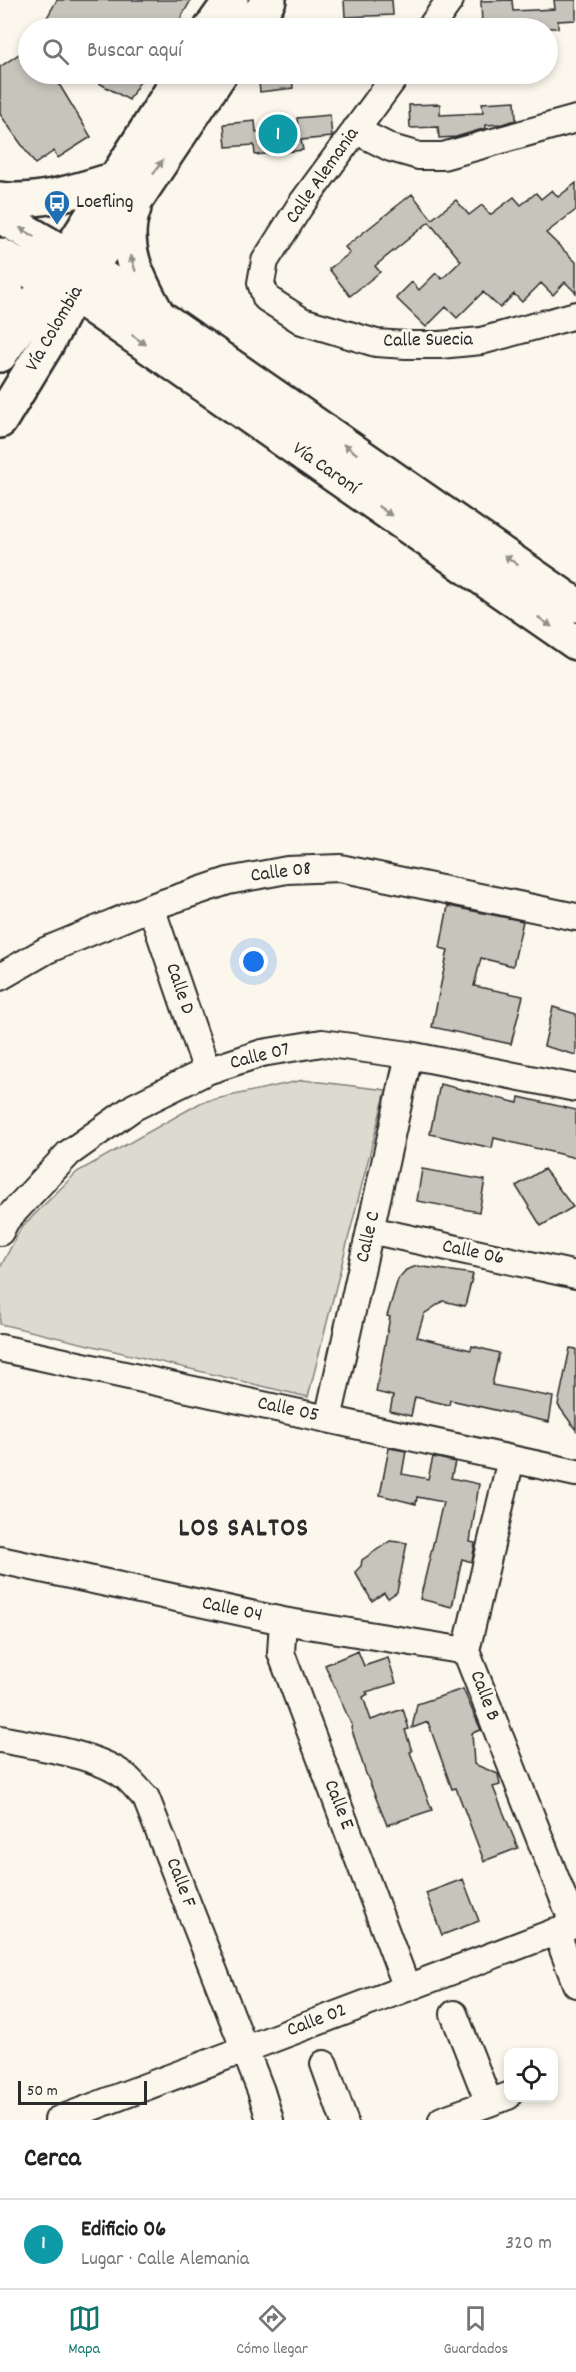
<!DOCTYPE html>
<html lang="es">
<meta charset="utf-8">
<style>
:root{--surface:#fff;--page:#f6f6f6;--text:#222;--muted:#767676;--line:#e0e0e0;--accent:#0f766e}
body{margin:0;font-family:Dekko,sans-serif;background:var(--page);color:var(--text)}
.controls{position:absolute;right:18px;bottom:18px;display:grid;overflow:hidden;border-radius:12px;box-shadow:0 3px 9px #0003}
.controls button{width:54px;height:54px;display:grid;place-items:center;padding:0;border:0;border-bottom:2px solid var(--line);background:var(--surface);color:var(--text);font:30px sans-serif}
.scale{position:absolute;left:18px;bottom:15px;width:129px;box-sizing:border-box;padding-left:6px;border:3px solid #2b2b2b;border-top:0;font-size:16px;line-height:21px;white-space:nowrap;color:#2b2b2b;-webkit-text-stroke:4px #fbf7ec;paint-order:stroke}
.you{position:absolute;left:254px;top:962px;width:21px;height:21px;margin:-15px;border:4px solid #fff;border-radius:50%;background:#1a73e8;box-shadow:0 0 0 9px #1a73e833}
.badge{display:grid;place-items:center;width:39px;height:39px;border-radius:50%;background:var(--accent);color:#fff;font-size:20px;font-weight:700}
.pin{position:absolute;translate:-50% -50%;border:3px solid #fff;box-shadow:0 2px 6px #0006}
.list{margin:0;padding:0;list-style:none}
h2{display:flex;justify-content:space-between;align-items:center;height:78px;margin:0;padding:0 24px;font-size:26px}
h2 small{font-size:20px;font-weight:400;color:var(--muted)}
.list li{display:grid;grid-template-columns:39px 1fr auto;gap:18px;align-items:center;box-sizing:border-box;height:90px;padding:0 24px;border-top:2px solid var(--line)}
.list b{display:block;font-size:22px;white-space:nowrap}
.list p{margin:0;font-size:20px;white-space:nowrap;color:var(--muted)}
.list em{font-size:20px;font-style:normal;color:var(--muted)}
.icon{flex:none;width:33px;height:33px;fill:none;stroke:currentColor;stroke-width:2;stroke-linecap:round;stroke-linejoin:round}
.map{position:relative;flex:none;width:576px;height:2120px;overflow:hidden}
.search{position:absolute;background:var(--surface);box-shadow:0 3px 9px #0003;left:18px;right:18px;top:18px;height:66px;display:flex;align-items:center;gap:15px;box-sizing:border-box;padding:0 21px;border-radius:33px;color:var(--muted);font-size:22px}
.sheet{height:168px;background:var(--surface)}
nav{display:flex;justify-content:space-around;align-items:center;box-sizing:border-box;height:84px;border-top:2px solid var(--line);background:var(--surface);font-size:16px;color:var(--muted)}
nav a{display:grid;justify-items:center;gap:3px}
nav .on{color:var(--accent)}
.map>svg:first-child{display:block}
</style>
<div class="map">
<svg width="576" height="2120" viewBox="0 0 576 2120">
<rect width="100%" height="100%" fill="#fbf7ec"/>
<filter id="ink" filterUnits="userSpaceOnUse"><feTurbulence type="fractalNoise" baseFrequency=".0167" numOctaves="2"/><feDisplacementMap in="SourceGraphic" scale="12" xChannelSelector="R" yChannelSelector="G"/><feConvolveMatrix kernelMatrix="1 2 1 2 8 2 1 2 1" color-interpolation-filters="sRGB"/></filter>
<g filter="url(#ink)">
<path fill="#dddad0" stroke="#84827e" stroke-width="1.5" d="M303,1080L386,1090L308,1397L0,1324V1268L21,1228L77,1172L202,1102Z"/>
<path fill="#c7c4bc" stroke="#2b2b2b" stroke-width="1.5" d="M57,0H191L175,28H41Z
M344,0H392L393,15L345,17Z
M512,0L513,11L555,9L554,0H576V20L558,21V28H510V23L482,25L481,1Z
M28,48V74H53L91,137L58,158L54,151L35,164L0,114V67Z
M83,74H133L142,78L129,100Z
M258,74H292L293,88L260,92Z
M515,101L516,120L502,124L486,125V128L456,137L439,138L438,127L410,128L409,105L440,104V115L483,113L482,103Z
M330,115L332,137L301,140L303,150L255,155L254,145L226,147L224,124L255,121L256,132L298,128L297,118Z
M576,183V210L546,233L576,262V293L565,282L553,295L541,283L522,302L514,294L500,308L483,292L457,318L446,307L426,327L396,298L412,282L419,290L436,273L442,279L461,261L429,222L375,266L380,272L350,296L329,269L350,253L345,247L412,194L432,219L456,200L469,215L482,205L490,215L514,197L521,205L536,193L541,199L552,190L558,197Z
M448,906L523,921L513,966L481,958L474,986L523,996L511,1044L432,1027L448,950L440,948Z
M553,1007L576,1014V1055L544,1046Z
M440,1084L518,1103L519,1097L576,1110V1158L494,1138L492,1148L430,1134Z
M422,1169L485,1180L479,1212L417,1201Z
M544,1169L573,1207L541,1226L516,1186Z
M417,1266L473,1274L465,1306L443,1301L424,1314L417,1337L471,1350L472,1346L499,1353L492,1385L553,1397L549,1422L450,1400L449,1405L415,1397L411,1416L390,1411L393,1396L376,1392L390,1317L387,1316L398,1279L406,1270Z
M570,1348L576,1349V1430L558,1405Z
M389,1448L406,1451L402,1474L428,1479L433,1457L455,1462L451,1478L479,1484L470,1542L475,1543L474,1549L472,1562L462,1559L452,1607L420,1599L443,1502L417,1497L416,1504L380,1495Z
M390,1541L407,1543L397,1592L388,1598L384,1593L372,1601L355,1572L361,1566L362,1560Z
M358,1651L364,1666L388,1658L396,1683L366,1692L368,1694L363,1697L371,1720L403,1709L409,1729L405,1730L412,1751L410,1752L432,1810L387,1825L365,1771L351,1727L352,1726L325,1665Z
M463,1689L481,1730L472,1733L474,1764L498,1774L500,1785L493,1787L518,1848L484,1861L456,1788L452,1789L428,1722L412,1728L417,1704Z
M463,1879L479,1921L442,1935L426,1893Z"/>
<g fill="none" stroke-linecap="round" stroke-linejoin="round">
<g stroke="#2b2b2b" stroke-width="30">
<path id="minor" d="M430,28L450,0
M397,74L300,206L265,261L261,283L266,298L302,321L376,343L406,345H440L481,341L576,315
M355,130L391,148L419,156H443L576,119
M151,907L207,1071
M0,977L47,950L151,907L228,881L287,870L340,868L576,917
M370,1230L576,1275
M0,1232L6,1220L69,1153L134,1107L207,1071L262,1053L322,1043L409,1055L576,1088
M0,1348L576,1473
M328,1419L409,1055
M511,1459L466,1651L574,1925
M0,1560L283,1621L466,1651
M283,1621L281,1653L407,1988
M0,1739C36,1746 98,1754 126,1777C133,1783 139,1791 146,1798L261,2091L270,2120
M556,1931L576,1984
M454,2014L489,2103
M324,2064L344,2120
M58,2120L576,1924
M442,2120L508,2096"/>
</g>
<g stroke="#2b2b2b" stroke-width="38">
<path id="major" d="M211,28L231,0
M250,28L269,0
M0,199C40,204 77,190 116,179
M134,208C120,244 138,279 156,311
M0,216L91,269L576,605
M0,255L73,294L576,643
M0,275L8,294L13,334
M0,355L67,255L182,74
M0,421L47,344L73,294L220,74"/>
</g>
<use href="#minor" stroke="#fbf7ec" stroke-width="26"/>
<use href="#major" stroke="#fbf7ec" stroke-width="33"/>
</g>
<defs><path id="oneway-solid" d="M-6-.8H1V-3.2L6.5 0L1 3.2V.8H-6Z" transform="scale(1.5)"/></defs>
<g fill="#93918c">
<use href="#oneway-solid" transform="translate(158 167) rotate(-56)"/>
<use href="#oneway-solid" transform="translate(27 232) rotate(-149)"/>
<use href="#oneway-solid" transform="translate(133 263) rotate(-107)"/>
<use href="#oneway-solid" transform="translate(139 340) rotate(35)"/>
<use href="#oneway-solid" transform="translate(350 449) rotate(-145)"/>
<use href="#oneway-solid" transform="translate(385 511) rotate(35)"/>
<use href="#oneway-solid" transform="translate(511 560) rotate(-145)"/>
<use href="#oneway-solid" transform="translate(545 622) rotate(35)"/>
</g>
</g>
<defs>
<g id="bus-pin" transform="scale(1.35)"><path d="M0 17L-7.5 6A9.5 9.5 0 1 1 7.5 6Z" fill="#1f6fb2" stroke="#fbf7ec"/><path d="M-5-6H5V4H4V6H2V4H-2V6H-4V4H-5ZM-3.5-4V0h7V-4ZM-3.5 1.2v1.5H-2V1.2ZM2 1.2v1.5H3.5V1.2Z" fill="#fff"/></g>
</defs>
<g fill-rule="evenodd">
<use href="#bus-pin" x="57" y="203"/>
</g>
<g text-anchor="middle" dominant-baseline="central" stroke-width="6" stroke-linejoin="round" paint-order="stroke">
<g font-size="20" fill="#2b2b2b" stroke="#fbf7ec">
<text transform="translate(323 176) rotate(-55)">Calle Alemania</text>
<text transform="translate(55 329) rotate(-60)">Vía Colombia</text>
<text transform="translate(428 341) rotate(-1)">Calle Suecia</text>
<text transform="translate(325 469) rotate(35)">Vía Caroní</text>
<text transform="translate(281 873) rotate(-7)">Calle 08</text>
<text transform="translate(179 989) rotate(71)">Calle D</text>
<text transform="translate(260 1057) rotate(-14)">Calle 07</text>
<text transform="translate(369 1237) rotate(-77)">Calle C</text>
<text transform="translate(473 1253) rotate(12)">Calle 06</text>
<text transform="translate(288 1410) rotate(12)">Calle 05</text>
<text transform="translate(232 1610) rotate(12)">Calle 04</text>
<text transform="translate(484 1696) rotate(69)">Calle B</text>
<text transform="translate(338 1805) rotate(69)">Calle E</text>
<text transform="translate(180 1883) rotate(69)">Calle F</text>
<text transform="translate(317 2021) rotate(-21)">Calle 02</text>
</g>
<g font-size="20" fill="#2b2b2b" stroke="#fbf7ec" text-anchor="start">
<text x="76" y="203">Loefling</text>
</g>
<g font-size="26" font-weight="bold" letter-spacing="1.5" fill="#2b2b2b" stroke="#fbf7ec">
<text x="244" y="1529">LOS SALTOS</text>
</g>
</g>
</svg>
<div class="controls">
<button><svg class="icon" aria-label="locate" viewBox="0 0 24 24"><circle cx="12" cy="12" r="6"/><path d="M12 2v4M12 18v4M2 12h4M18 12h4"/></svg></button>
</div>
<div class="scale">50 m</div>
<div class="you"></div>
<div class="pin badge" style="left:278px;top:134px;background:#0f9aa8">1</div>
<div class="search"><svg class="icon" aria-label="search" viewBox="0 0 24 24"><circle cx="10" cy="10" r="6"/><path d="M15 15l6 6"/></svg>Buscar aquí</div>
</div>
<section class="sheet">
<h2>Cerca<small></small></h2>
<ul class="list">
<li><span class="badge" style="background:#0f9aa8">1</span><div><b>Edificio 06</b><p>Lugar · Calle Alemania</p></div><em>320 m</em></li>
</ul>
</section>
<nav>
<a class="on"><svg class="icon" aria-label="map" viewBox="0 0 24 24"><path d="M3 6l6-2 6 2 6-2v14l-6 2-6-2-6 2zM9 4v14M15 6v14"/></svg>Mapa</a>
<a><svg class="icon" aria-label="directions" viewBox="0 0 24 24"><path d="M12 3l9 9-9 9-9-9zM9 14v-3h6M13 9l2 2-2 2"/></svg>Cómo llegar</a>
<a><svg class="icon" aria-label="saved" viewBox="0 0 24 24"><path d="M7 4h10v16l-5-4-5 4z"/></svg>Guardados</a>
</nav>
